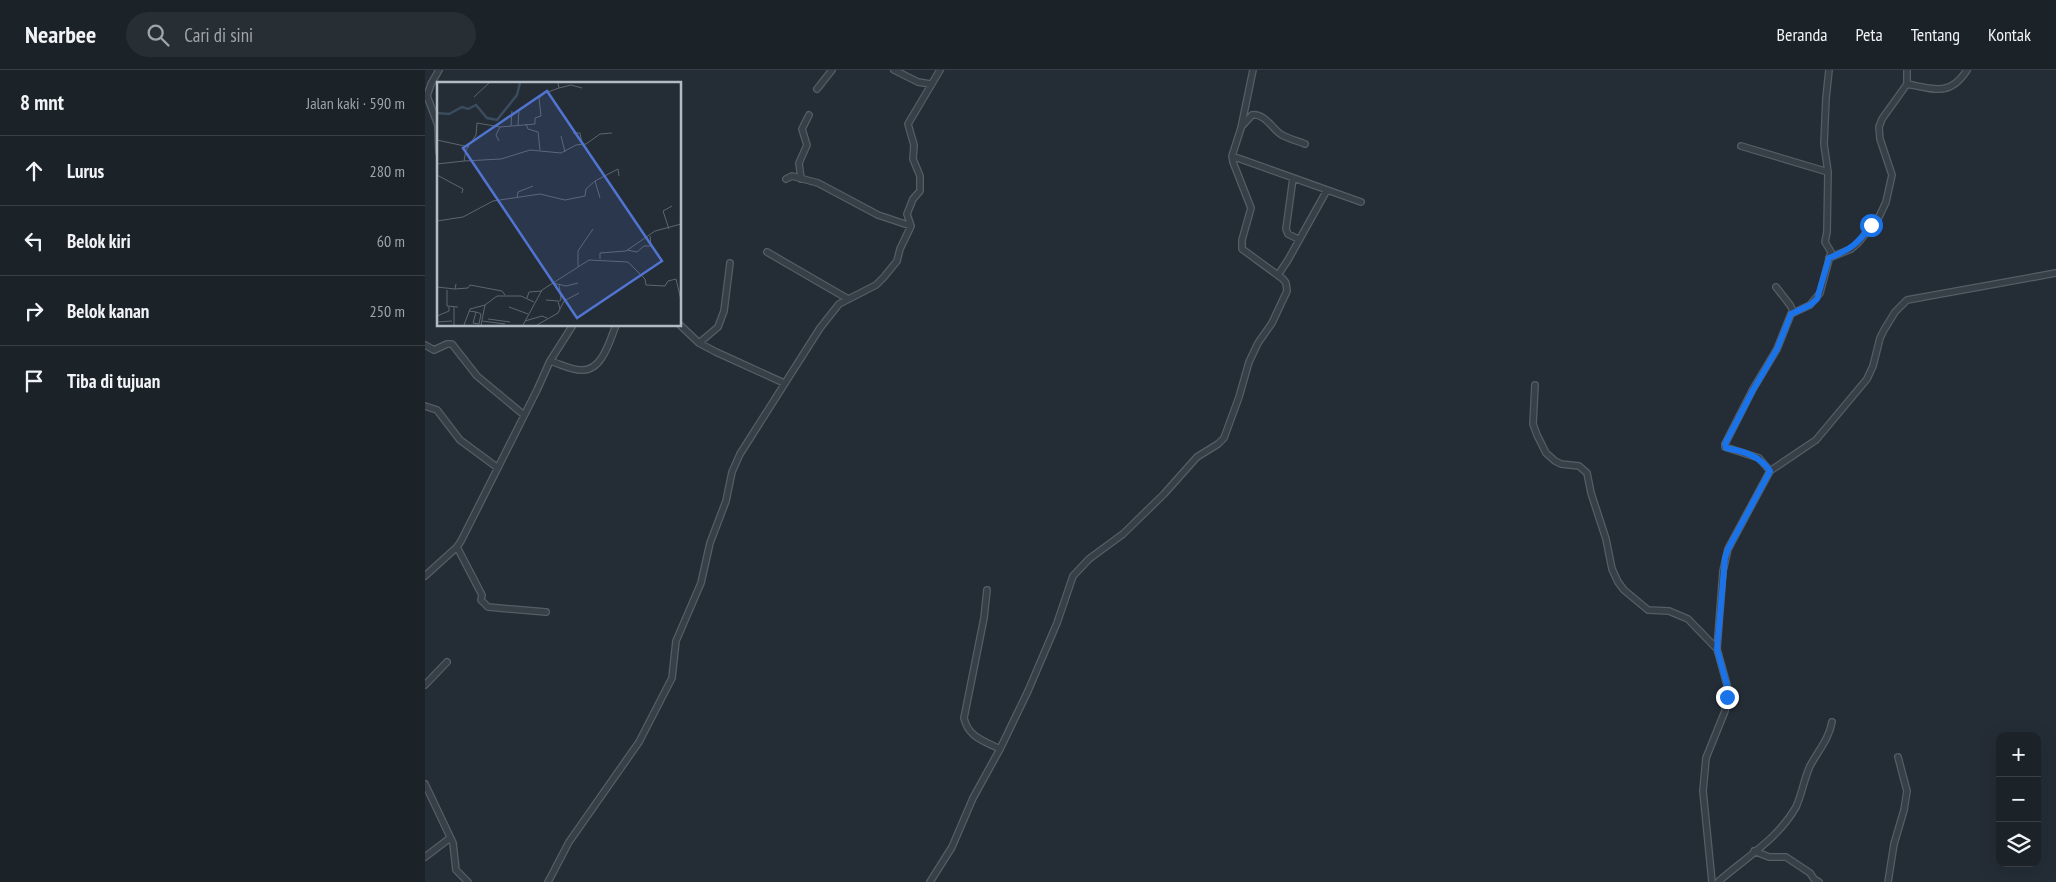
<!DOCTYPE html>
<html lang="id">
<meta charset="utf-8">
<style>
:root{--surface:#1b2228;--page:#282f34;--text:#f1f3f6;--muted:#a0a4a8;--line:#393f45}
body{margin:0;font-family:"PT Sans Narrow",sans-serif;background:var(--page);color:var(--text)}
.controls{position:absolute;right:15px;bottom:15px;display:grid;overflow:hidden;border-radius:10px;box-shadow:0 5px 20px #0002}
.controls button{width:45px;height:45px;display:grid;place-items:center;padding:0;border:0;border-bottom:1px solid var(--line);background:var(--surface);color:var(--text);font:25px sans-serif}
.stop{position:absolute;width:15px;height:15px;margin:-11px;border:4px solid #1a73e8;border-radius:50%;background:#fff}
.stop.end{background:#1a73e8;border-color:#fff;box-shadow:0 1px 5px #0008}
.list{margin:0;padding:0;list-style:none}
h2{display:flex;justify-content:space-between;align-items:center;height:65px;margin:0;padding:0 20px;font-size:21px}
h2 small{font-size:16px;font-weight:400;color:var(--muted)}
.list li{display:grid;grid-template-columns:32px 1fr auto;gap:15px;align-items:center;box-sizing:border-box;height:70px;padding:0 20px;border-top:1px solid var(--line)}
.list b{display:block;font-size:19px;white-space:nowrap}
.list em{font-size:16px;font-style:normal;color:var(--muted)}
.icon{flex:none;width:28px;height:28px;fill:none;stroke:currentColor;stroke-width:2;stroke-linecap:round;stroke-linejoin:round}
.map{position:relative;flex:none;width:1631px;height:812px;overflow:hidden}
header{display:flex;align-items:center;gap:30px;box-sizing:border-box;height:70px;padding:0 25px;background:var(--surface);border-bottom:1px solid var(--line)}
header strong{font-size:24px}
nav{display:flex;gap:28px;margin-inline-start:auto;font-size:18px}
.search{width:350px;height:45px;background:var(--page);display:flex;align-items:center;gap:12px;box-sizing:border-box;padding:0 18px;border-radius:28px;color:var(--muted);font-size:19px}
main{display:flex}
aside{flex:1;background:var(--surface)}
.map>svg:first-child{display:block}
</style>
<header>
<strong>Nearbee</strong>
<div class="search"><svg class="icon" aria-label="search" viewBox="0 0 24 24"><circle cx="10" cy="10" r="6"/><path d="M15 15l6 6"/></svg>Cari di sini</div>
<nav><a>Beranda</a><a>Peta</a><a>Tentang</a><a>Kontak</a></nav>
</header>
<main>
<aside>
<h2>8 mnt<small>Jalan kaki · 590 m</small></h2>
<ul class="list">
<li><svg class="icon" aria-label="ahead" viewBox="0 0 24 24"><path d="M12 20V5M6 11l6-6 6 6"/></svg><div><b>Lurus</b></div><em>280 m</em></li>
<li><svg class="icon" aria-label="left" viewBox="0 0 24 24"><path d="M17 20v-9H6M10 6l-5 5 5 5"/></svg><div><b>Belok kiri</b></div><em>60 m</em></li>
<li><svg class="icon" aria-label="right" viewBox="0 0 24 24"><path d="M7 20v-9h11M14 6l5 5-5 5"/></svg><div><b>Belok kanan</b></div><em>250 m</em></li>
<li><svg class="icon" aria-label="arrive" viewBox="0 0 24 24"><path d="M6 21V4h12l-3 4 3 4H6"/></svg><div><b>Tiba di tujuan</b></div></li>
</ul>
</aside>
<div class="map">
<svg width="1631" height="812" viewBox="0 0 1631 812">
<rect width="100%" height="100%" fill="#242d36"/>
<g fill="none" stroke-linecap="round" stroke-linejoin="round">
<g stroke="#555d65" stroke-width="8">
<path id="minor" d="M469,0L493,12L505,14
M1482,14C1508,19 1525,27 1542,0
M392,19L407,0
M817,56L827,45C840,43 848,60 857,65C864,69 873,71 880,74
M1316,76L1403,102
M14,82L13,55L2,26L6,14L14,0
M807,86L936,132
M868,108L861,159L863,164L873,169
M361,109L367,106L393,113L453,145L486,156
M376,109L374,93L382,75L377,59L384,45
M342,182L423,229
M1404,188L1426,179L1433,173L1454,147L1461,132L1467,105L1455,69L1454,57L1457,49L1482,14V0
M853,205L863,190L902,120
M1351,217L1365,235L1368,241
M255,255L274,273L291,282L359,313
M274,273L293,257L299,241L305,193
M0,275L9,280L22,274H27L52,306L99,345
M125,291C135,294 146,300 156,300C177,302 185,270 191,255
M1110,315L1108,354L1112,365L1121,383L1130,391L1136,394L1154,396L1162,403L1166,423L1181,469L1187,499L1193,512L1199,520L1223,540L1244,541L1263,549L1292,579
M0,336L12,340L35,370L73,398
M1345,401L1334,388L1300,377V374L1328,319L1352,279L1366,244L1385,235L1395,223L1406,182L1400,172L1402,162L1403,102L1399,74L1401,28L1404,0
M32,477L57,525L56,530L63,537L121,542
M0,506L32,477L36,471L112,320L125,291L148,255
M562,520L559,548L539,648C543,667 559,671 575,679
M0,615L22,592
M0,714L28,773L31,800L43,812
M1329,781L1344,787H1361L1385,803L1389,809L1394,812
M0,787L25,768
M123,812L144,772L214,672L247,608L251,571L276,513L285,473L301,431L307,402L315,384L395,258L414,234L451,215L459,207L472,191L475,179L486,156L482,144L488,129L495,121V106L488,89L489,75L483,54L515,0
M505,812L527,777L548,728L575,679L603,621L632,553L648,506L664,489L698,464L739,424L772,387L793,374L799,368L814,327L824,292L833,273L847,253L862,221L861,213L858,209L817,179V170L826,138L808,92L807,86L816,58L828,0
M1287,812L1278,721L1281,688L1300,641L1302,627V615L1292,579L1298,501L1303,479L1345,401L1391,370L1442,309L1448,296L1455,268L1459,260L1470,242L1482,230L1631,203
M1293,812C1320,788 1353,769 1371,737C1377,724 1379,709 1385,696C1393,681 1404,669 1407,652
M1463,812L1469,774L1479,740L1482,721L1473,687"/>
</g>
<use href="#minor" stroke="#373f47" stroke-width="5.5"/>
</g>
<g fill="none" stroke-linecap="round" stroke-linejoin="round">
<path stroke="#1a73e8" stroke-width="6" d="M1302,627V615L1292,579L1300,488L1303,479L1345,401C1335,386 1318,381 1301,378L1300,374L1328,320L1352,279L1366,244L1385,235L1392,229L1404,188C1426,179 1433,174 1446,155"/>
</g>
<g transform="translate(12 12)">
<rect width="244" height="244" fill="#242d36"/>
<path fill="none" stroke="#3b4c5e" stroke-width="2.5" d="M0,31L12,32L25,25L31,27L39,23L50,36L60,38L80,13L83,1"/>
<path fill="none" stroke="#5d656e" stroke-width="1" d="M122,6L134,3L145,6M37,15L52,1M89,42L91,47L101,50L103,68M81,43L82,27M74,44L75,29M136,51H143L145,62M124,54L128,70M0,58L32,65M62,59L59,53L63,45M27,79L64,77L93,68L124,71L139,63L149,62L163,52L175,51M0,82L27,79L29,68L39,53L40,41L63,45L98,42V36L104,34L102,16L108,11L122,6L121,1M0,93L26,107L25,111M158,99L163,116M80,116L81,110L96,104M0,139L26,135L56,119L103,112L128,118L148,114L149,107L158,99L181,87L182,94M232,147L226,129L235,124M190,168L200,170L207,164H214L213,154M163,177V171L189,169L218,149L244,142M141,184V169L156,147M116,201L129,204L141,201M0,205L18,207L19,202M18,207L31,206L33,203L65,209L68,213M10,208V224L21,225M90,216L92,210L105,209M109,218L121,219L123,227M122,219L124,218L122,202M72,225L91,232M32,229L39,230L42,231L44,232L42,242L36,241L39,230M0,234L12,229V225M51,237L73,240M45,239L68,242M88,239L105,234L110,236M0,240L15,239M17,243V225M27,243L33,227L48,223L60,214H84L97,220M44,243L48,223M86,243L105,208L152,178L191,180L208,197L209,203L228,204L231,199L239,197L244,218M100,243L121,231L127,219L142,211"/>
<path fill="#5174d1" fill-opacity="0.15" stroke="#5174d1" stroke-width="2.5" d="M110,9L225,179L140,236L26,66Z"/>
<rect width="244" height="244" fill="none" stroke="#b2bac3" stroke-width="2.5"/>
</g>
</svg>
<div class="controls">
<button>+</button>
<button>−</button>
<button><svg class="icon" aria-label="layers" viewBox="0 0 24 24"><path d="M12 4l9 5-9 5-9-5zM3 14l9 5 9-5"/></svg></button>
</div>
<div class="stop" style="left:1446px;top:155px"></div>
<div class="stop end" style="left:1302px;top:627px"></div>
</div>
</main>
